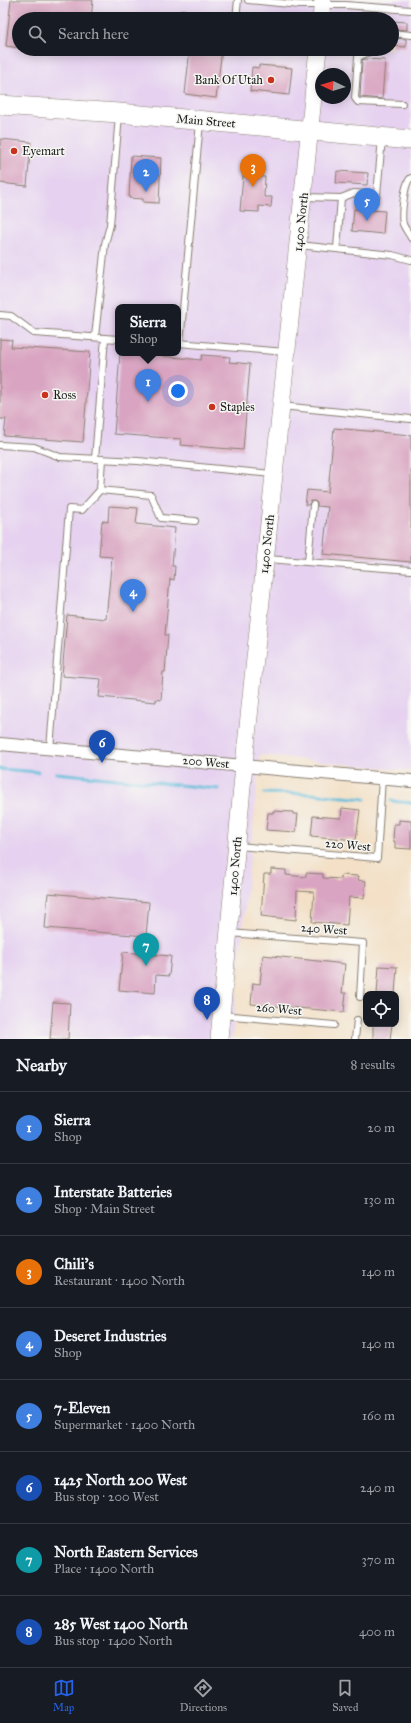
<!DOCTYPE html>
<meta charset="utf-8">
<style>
:root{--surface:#171b24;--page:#242831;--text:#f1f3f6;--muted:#9ea1a6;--line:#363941;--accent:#2563eb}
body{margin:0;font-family:"IM FELL Great Primer",serif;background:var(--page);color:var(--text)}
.controls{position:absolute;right:12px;bottom:12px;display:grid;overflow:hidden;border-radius:8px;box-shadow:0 2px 10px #0003}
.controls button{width:36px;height:36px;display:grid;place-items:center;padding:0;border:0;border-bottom:1px solid var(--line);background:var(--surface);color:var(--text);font:20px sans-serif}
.compass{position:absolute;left:315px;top:68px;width:36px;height:36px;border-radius:50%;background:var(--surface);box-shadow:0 2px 10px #0003;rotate:274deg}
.you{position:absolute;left:178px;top:391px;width:14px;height:14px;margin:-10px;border:3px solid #fff;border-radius:50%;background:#1a73e8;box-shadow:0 0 0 6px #1a73e833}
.badge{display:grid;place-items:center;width:26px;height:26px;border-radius:50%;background:var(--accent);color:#fff;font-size:13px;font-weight:700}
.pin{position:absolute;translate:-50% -33px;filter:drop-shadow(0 1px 2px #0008)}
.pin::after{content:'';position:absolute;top:21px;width:14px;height:12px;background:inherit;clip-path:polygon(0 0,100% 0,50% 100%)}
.popup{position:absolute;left:115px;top:304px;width:66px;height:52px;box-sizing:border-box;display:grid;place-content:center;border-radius:8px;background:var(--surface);filter:drop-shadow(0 1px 3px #0005);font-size:13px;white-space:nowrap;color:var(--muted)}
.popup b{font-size:15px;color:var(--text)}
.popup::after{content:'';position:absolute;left:50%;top:100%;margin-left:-8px;border:8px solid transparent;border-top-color:var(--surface)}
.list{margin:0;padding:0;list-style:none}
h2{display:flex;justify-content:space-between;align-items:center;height:52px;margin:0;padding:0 16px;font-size:17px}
h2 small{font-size:13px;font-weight:400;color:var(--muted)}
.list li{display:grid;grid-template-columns:26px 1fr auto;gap:12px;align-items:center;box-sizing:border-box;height:72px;padding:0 16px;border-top:1px solid var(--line)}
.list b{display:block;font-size:15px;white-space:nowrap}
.list p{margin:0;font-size:13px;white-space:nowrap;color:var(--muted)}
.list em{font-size:13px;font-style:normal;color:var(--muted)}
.icon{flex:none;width:22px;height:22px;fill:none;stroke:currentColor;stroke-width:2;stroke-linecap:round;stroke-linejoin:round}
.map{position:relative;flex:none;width:411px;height:1039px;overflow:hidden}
.search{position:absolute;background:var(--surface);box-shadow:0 2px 10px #0003;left:12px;right:12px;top:12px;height:44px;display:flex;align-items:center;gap:10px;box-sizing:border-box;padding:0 14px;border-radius:22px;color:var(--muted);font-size:15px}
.sheet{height:628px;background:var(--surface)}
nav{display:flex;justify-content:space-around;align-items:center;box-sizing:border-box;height:56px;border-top:1px solid var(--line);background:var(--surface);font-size:11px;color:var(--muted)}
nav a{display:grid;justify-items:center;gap:2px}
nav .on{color:var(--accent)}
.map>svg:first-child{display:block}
</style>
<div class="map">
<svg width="411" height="1039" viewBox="0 0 411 1039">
<rect width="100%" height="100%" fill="#f6f6f2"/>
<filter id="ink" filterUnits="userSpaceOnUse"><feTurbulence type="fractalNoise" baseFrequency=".025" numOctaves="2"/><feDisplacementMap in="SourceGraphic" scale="8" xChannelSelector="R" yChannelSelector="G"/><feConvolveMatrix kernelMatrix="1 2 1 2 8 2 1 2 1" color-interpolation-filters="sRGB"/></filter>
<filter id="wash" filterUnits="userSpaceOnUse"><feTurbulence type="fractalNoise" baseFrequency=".012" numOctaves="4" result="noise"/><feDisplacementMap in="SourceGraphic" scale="16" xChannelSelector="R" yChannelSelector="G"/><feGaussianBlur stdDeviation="0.9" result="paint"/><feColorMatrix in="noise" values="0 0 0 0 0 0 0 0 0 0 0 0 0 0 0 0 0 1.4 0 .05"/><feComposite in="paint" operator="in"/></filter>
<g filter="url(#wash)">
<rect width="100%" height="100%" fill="#f3e0c6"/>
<path fill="#e6d2f0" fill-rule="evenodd" d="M0,0H411V771L260,755L232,1039H0ZM19,19H392V49H19ZM321,74H345V98H321ZM118,307H178V353H118Z"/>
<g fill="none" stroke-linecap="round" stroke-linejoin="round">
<path stroke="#5cbcda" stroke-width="3" d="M0,769L38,772
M56,773L219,789
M264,793L312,794L365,799
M391,801L411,803"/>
</g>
<g id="blocks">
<path fill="#d9a4c1" d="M11,0H93L91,19H19V48L6,46Z
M392,21L407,22V30L392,29Z
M392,38L406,39V47L392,46Z
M190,49H222L216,98L185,94Z
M365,59L385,60L382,99L360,97L362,60Z
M259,65L292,68L289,95L250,91L252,67L259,68Z
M0,139L31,142L27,186L0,183Z
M131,156L161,158L159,203L143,202V199L129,198Z
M337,171L368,173L367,185L336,183Z
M243,176L265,177L264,197H272L271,207L259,206V212L240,211Z
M354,209L385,211L383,234L352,231Z
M0,339L12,340L11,347L90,352L83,442L4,436L6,419H0Z
M120,353H163L162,356L201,360L202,355L230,357L229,362L250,364L243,450L180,445L181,439L114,434Z
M334,428L411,435V562L323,554L328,507L317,506V503L314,501H311L308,505H305L307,490L328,492Z
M109,506L138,508L136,524L175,528L172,566H175L174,580L170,579L165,635H168L165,672H163L161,700L156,699V702L99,697L101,679L62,676L67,615L106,619L112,557L99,556L102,521L108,522Z
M342,808L360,810L356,840L311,836L313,816L341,818Z
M273,811L293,812V814H298L296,832L266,830L268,813H273Z
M399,820L411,821V849L395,848V841H393L394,824H399Z
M271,869L286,870V875L306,877V873L323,874V878L341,879V875L359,876L358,880L366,881L364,898L349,897L347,925L312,922L314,892L297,891L296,920L261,916L264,874H271Z
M48,893L149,902L146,936L45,928Z
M123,952L171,956L169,976L156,975L155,993L119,990Z
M263,955L345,964L342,993H346L344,1012L251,1004L253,983L260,984Z
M379,966L397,967L395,994H377Z
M53,1002L70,1003L68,1039H50Z
M373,1024H392L390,1039H373Z"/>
</g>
</g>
<g filter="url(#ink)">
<use href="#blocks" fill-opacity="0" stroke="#887e71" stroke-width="1"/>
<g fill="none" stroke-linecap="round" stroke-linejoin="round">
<g stroke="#887e71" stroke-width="8">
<path id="service" d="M248,0L300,5H345L411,10
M183,13L191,19
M225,19L227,17
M236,19L238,0
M392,33L411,35
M369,52L358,57L355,98L358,102L402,104
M411,178C404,182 401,216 403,224C405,229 409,234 411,238
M304,197L341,198
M299,245L392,255L411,260
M337,248L341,198L354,193L377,195L382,138
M0,315L11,316L34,333L118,339
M95,337L105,244L110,225L119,115
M178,343L286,352
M180,343L200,122
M281,406L411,419
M0,445L34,447L60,457L138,461L272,474
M95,459L105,338
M100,490L102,459
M267,559L411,570
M308,562L313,505
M50,749L69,509L82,510L100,490L151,495L161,518L195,521
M238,846L377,858L382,778
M229,933L363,943L360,997
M222,1015L334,1025
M355,1039L357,1020"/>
</g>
<g stroke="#887e71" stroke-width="14">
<path id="minor" d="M0,744L411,781"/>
</g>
<g stroke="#887e71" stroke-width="18">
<path id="secondary" d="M321,19L323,0
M219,1039L244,765L318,49"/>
</g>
<g stroke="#887e71" stroke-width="20">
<path id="primary" d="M0,105L119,113L411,140"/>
</g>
<use href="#service" stroke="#fff" stroke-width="6"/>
<use href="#minor" stroke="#fff" stroke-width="12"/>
<use href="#secondary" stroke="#fff" stroke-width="17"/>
<use href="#primary" stroke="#fff" stroke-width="19"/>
</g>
</g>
<g fill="#c8321e" stroke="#f6f6f2" stroke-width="1.5">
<circle cx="271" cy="80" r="4"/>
<circle cx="14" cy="151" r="4"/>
<circle cx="45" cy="395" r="4"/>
<circle cx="212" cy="407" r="4"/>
</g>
<g text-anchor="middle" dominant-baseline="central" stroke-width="3" stroke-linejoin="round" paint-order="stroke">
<g font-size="12" fill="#1c1c1c" stroke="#f6f6f2" text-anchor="start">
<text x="263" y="80" text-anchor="end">Bank Of Utah</text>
<text x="22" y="151">Eyemart</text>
<text x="53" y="395">Ross</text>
<text x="220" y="407">Staples</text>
</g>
<g font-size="12" fill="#1c1c1c" stroke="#f6f6f2">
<text transform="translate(206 121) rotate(5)">Main Street</text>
<text transform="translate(301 222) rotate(-84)">1400 North</text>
<text transform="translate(267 544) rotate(-84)">1400 North</text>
<text transform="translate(206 762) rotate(5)">200 West</text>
<text transform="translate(348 845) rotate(5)">220 West</text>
<text transform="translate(235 866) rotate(-85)">1400 North</text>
<text transform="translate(324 929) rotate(4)">240 West</text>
<text transform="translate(279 1009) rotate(5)">260 West</text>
</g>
</g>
</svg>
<div class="controls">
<button><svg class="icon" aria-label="locate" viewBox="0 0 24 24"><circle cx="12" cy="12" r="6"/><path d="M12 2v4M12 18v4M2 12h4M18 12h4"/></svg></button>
</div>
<svg class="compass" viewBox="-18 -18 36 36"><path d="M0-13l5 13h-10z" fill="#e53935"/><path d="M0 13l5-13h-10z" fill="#9ea1a6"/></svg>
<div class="you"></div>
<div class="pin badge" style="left:148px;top:402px;background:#3f7fe0">1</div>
<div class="popup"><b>Sierra</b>Shop</div>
<div class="pin badge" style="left:146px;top:192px;background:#3f7fe0">2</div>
<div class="pin badge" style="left:253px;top:187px;background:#e8710a">3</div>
<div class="pin badge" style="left:133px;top:612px;background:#3f7fe0">4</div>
<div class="pin badge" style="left:367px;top:221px;background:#3f7fe0">5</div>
<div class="pin badge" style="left:102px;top:763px;background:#1a4fb4">6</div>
<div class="pin badge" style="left:146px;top:966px;background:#0f9aa8">7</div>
<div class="pin badge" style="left:207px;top:1020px;background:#1a4fb4">8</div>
<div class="search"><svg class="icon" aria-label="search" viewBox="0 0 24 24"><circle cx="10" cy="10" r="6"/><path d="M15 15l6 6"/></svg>Search here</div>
</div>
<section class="sheet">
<h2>Nearby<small>8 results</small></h2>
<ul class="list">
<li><span class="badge" style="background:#3f7fe0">1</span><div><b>Sierra</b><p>Shop</p></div><em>20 m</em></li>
<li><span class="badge" style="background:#3f7fe0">2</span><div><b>Interstate Batteries</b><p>Shop · Main Street</p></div><em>130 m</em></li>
<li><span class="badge" style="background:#e8710a">3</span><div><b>Chili's</b><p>Restaurant · 1400 North</p></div><em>140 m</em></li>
<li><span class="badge" style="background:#3f7fe0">4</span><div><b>Deseret Industries</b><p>Shop</p></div><em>140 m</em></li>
<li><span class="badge" style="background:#3f7fe0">5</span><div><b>7-Eleven</b><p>Supermarket · 1400 North</p></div><em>160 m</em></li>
<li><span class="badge" style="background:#1a4fb4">6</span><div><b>1425 North 200 West</b><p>Bus stop · 200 West</p></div><em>240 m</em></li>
<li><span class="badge" style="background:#0f9aa8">7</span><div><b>North Eastern Services</b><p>Place · 1400 North</p></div><em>370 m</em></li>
<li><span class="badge" style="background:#1a4fb4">8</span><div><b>285 West 1400 North</b><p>Bus stop · 1400 North</p></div><em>400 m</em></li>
</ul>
</section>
<nav>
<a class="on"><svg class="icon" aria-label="map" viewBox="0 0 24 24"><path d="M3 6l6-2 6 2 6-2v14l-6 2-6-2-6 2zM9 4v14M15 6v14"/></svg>Map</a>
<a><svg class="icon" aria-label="directions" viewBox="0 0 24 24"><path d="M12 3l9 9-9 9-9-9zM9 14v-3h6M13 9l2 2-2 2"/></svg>Directions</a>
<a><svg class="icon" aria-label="saved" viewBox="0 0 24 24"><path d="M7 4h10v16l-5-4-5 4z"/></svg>Saved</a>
</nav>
